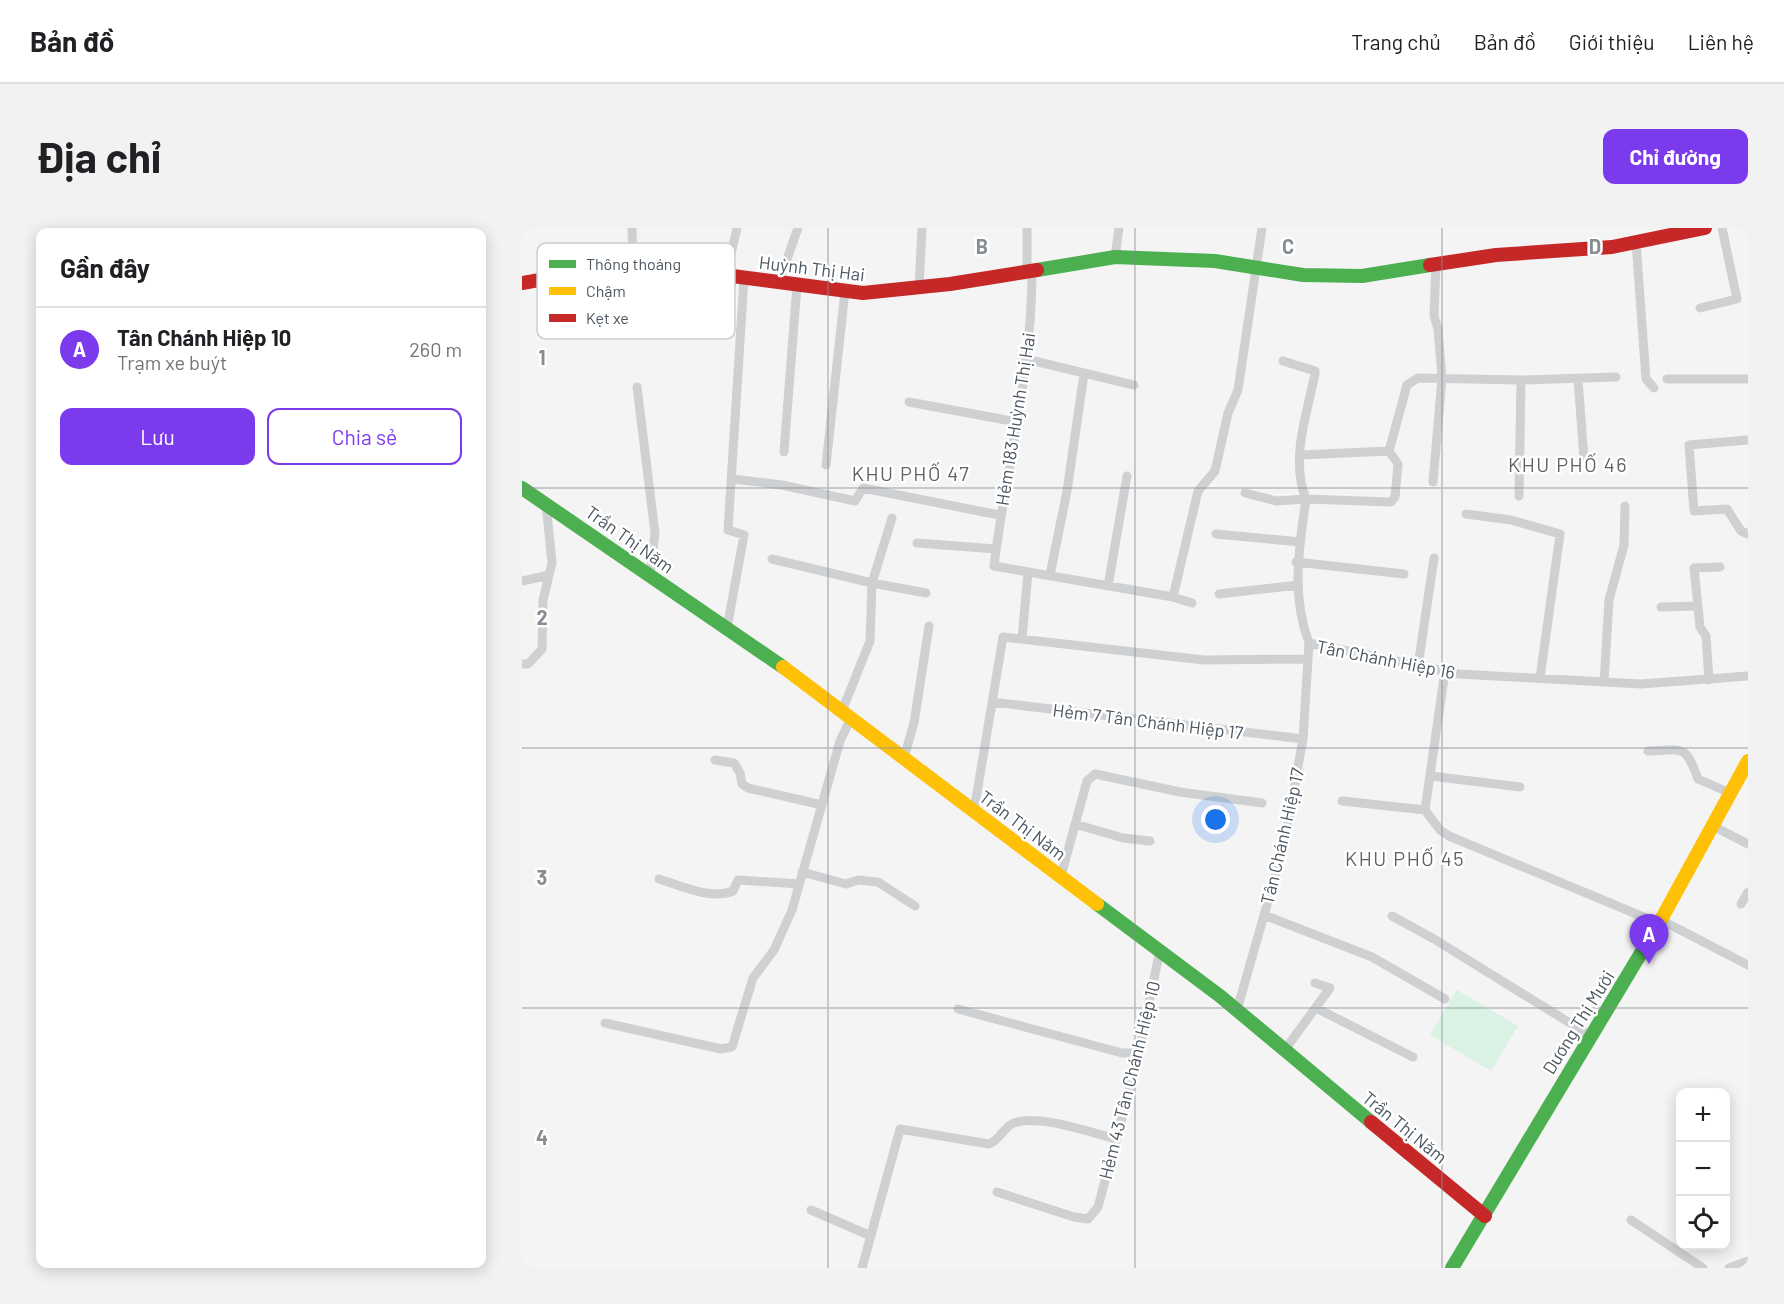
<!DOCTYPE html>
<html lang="vi">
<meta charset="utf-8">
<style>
:root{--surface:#fff;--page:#f2f2f2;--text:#202124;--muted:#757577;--line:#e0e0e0;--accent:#7c3aed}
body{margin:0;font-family:Barlow,sans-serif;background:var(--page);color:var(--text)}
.controls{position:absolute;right:18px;bottom:18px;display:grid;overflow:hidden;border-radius:12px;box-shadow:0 3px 15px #0003}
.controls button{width:54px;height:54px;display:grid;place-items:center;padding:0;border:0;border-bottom:2px solid var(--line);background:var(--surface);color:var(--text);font:30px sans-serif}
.you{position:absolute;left:694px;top:592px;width:21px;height:21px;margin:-15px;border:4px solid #fff;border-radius:50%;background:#1a73e8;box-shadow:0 0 0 9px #1a73e833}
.badge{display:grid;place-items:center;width:39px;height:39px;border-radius:50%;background:var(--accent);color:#fff;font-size:20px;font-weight:700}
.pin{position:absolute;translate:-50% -50px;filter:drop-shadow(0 2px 3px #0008)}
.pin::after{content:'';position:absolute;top:32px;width:21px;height:18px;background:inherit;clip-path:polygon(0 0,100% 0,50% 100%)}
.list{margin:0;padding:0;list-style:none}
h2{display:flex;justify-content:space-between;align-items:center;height:78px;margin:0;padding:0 24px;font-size:26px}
h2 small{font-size:20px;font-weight:400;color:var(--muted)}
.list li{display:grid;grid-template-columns:39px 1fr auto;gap:18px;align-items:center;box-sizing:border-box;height:84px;padding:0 24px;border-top:2px solid var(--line)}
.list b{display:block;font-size:22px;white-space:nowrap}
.list p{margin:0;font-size:20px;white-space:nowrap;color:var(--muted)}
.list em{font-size:20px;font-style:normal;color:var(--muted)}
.actions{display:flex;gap:12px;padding:18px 24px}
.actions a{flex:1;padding:14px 0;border:2px solid var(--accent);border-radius:12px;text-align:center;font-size:21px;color:var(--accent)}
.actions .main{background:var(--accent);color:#fff}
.icon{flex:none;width:33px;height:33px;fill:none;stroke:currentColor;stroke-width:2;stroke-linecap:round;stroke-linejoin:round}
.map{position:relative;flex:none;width:1226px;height:1040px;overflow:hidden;border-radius:12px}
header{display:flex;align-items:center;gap:36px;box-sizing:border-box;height:84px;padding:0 30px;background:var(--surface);border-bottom:2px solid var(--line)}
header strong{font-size:28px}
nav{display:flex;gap:33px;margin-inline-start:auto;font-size:21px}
.intro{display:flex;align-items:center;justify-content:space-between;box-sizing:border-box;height:144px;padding:0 36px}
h1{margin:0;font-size:42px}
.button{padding:15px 27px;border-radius:12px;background:var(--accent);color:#fff;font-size:21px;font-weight:700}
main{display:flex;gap:36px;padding:0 36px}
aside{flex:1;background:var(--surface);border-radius:12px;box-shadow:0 3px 15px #0003}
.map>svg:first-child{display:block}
</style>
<header>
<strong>Bản đồ</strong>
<nav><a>Trang chủ</a><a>Bản đồ</a><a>Giới thiệu</a><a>Liên hệ</a></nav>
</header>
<div class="intro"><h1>Địa chỉ</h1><a class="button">Chỉ đường</a></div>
<main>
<aside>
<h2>Gần đây<small></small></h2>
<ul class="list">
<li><span class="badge">A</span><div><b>Tân Chánh Hiệp 10</b><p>Trạm xe buýt</p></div><em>260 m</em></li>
</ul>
<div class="actions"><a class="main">Lưu</a><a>Chia sẻ</a></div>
</aside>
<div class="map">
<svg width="1226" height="1040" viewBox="0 0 1226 1040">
<rect width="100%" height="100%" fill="#f4f4f4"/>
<path fill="#d9f2e3" d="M935,762L996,798L969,843L908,807Z"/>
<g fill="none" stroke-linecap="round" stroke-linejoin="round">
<path stroke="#ced0d2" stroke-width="9" d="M110,0L111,35
M505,0V45
M1114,14L1124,151L1132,160
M593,29L597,0
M510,44C510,143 484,240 472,338L651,369L676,263L693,243L706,185L716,162L740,0
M204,47L215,0
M257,54L276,0
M397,60L400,0
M1178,80L1215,71L1200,0
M504,131L612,157
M1056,151L1062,231
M1145,151H1226
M115,159L133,305L128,348
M387,174L495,194
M1226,212L1167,217L1172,283L1205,281L1219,303L1226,306
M262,224L275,57
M779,227L867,223L885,157L896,150L999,152L1094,149
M304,237L323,63
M211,251L260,257L333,273L341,260L477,287
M911,254L920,150L916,101L912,88L914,36
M723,265L754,273L784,271C768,231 785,186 793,146V143L761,133
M997,268L999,152
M944,286L989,292L1038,306L1018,450
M370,290L350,355L404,365
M694,306L778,314
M395,315L474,321
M250,331L350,355L348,413L320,483
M774,334L882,346
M528,347L545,263L562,146
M0,353L27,347
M586,358L605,248
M697,366L776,357
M651,369L670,375
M1139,379L1176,378
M205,400L222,307L206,302L222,50
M500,411L506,344
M787,415C769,367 777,320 784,271L869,274L873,269L876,236L867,223
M0,436H6L20,421L21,372L30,335L24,276
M896,438L912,330
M1187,452L1184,408L1178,399L1172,340L1198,339
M1082,454L1087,372L1102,317L1103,278
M470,474L781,511
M1126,523C1161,522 1163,515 1176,551L1208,565
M382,530L392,495L407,398
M193,532L212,535L218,545L220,556L226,560L300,577
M909,548L998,559
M820,573L903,582L923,443
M903,582L918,602L927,608L1136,695
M452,583L481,409L682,432L786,431L787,415L937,446L1119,456L1226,448
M553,596L601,610L628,613
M1189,597L1226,616
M280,644L324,656L336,652L356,654L393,678
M539,648L565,553L573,546L658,564L740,575
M137,651C159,658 189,672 211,663L216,652L277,656
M1219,676L1226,664
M742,687L850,729L923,771
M870,688L912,711L1069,808
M1139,692L1226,737
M436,781L600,825H616
M796,781L891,829
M715,782L762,617L781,511L786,431
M83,795L199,821L210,819L231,750L252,722L270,682L318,513L329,490
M762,823L808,760L793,755
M475,964L552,989L566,991L576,979L613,841L638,722
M289,982L349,1008
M1109,992L1181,1040
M340,1040L378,901L467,916C477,912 480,903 488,897C509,883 570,905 594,911
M1207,1040L1226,1033"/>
<path stroke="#4caf50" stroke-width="14" d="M515,42L593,29L693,33L781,47L840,48L908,37
M0,260L261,439
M575,676L698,768L849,894
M930,1040L1140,690"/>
<path stroke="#ffc107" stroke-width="14" d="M261,439L575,676
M1140,690L1226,533"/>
<path stroke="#c62828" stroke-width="14" d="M908,37L974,27L1090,19L1183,0
M0,55L111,35L341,65L428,56L515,42
M849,894L963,988"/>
</g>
<path fill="none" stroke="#868d94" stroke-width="1.5" stroke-opacity="0.55" d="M306,0V1040M613,0V1040M920,0V1040M0,260H1226M0,520H1226M0,780H1226"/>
<g text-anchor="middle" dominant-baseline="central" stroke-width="5" stroke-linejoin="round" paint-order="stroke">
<g font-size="18" fill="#4a5661" stroke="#fff">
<text transform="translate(290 40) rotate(7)">Huỳnh Thị Hai</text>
<text transform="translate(493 191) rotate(-81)">Hẻm 183 Huỳnh Thị Hai</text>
<text transform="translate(108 311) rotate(35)">Trần Thị Năm</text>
<text transform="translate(864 431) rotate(11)">Tân Chánh Hiệp 16</text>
<text transform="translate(626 493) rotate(7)">Hẻm 7 Tân Chánh Hiệp 17</text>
<text transform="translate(501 597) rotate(37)">Trần Thị Năm</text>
<text transform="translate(760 608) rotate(-77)">Tân Chánh Hiệp 17</text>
<text transform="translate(1056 794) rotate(-58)">Dương Thị Mười</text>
<text transform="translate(607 852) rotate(-76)">Hẻm 43 Tân Chánh Hiệp 10</text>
<text transform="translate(883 899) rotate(39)">Trần Thị Năm</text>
</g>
<g font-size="20" letter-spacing="1.5" fill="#5f6368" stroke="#fff">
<text x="1046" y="236">KHU PHỐ 46</text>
<text x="389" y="245">KHU PHỐ 47</text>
<text x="883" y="630">KHU PHỐ 45</text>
</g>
</g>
<rect x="15" y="15" width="198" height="96" rx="9" fill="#fff" stroke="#c9ccd0" stroke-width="1.5"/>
<rect x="27" y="32" width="27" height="8" fill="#4caf50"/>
<rect x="27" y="59" width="27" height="8" fill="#ffc107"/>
<rect x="27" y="86" width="27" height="8" fill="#c62828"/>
<g font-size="16" fill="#4a5661">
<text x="64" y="42">Thông thoáng</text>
<text x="64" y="69">Chậm</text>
<text x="64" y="96">Kẹt xe</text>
</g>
<g font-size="20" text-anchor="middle" font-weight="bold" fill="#868d94" stroke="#fff" stroke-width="5" stroke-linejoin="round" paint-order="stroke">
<text x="460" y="26">B</text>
<text x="766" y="26">C</text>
<text x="1073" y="26">D</text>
<text x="20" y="137">1</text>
<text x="20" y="397">2</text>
<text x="20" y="657">3</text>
<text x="20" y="917">4</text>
</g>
</svg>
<div class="controls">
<button>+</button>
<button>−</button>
<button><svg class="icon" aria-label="locate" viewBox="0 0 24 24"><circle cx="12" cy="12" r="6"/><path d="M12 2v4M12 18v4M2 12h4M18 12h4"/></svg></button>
</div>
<div class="you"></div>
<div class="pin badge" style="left:1127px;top:736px">A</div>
</div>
</main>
